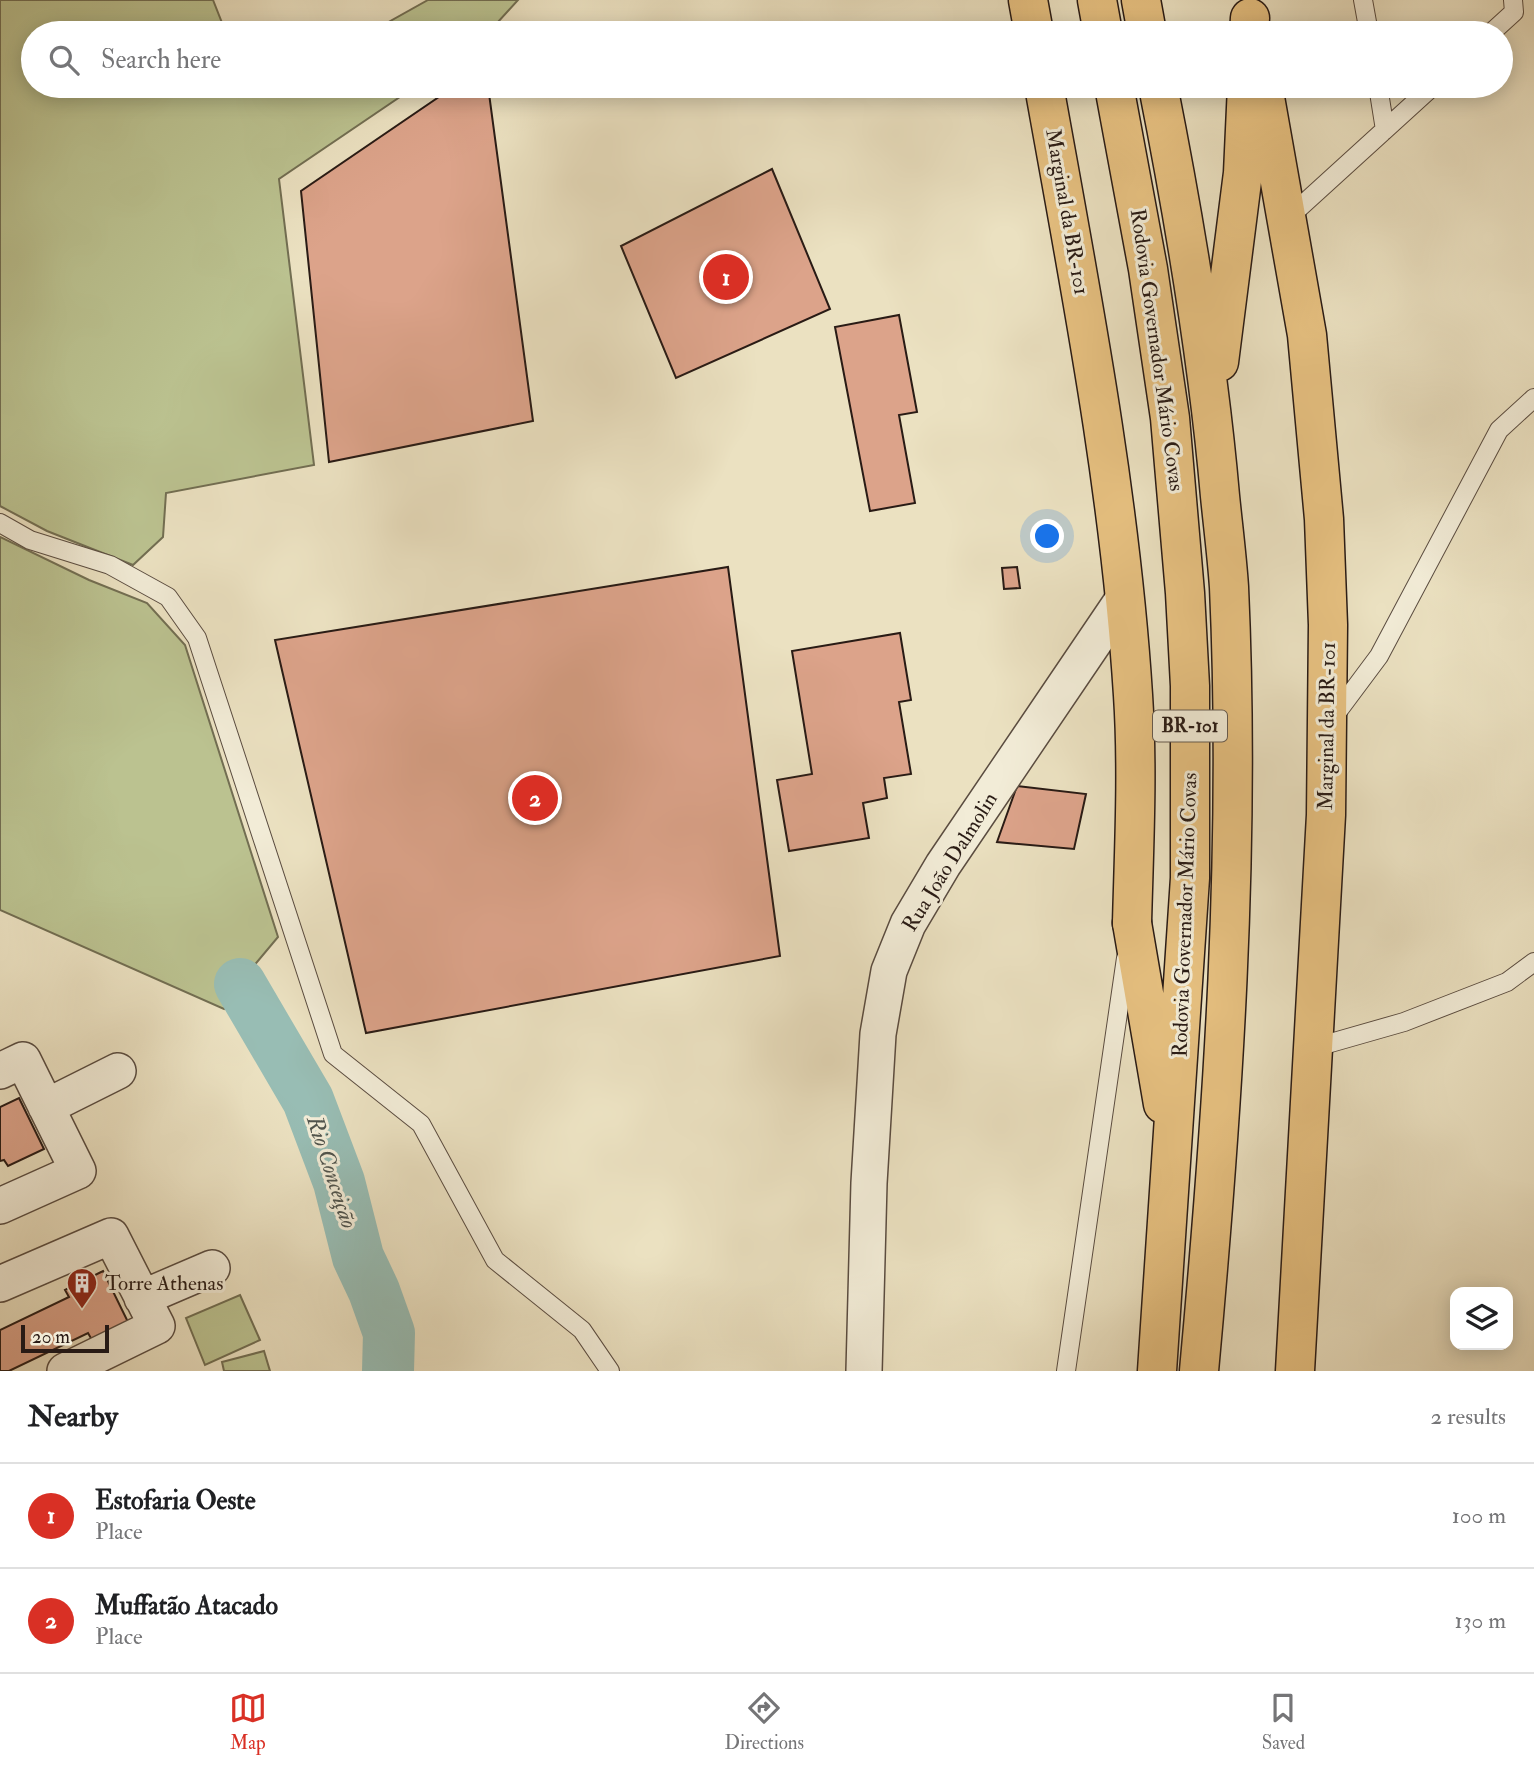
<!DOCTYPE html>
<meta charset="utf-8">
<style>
:root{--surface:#fff;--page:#f2f2f2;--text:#202124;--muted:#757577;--line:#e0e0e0;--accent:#d93025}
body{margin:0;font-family:"IM FELL Double Pica",serif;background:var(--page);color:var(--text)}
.controls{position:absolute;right:21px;bottom:21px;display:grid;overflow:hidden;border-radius:14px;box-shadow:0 4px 18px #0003}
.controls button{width:63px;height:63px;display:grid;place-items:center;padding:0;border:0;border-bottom:2px solid var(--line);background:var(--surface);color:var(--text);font:35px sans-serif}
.scale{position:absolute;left:21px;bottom:18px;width:88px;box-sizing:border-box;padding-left:7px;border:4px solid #291b15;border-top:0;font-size:19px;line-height:24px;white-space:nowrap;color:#291b15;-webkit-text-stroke:5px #f2ecd7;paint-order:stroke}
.you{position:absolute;left:1048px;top:537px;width:24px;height:24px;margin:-18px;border:5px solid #fff;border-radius:50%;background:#1a73e8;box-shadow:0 0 0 10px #1a73e833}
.badge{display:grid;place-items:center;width:46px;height:46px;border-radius:50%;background:var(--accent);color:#fff;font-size:23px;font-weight:700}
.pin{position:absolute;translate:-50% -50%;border:4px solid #fff;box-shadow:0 2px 7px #0006}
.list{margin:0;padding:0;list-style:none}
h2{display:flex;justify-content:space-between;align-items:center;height:91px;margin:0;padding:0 28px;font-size:30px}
h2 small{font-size:23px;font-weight:400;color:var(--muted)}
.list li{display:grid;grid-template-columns:46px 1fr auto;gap:21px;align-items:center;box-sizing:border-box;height:105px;padding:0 28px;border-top:2px solid var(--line)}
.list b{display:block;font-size:26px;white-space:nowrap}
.list p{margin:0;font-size:23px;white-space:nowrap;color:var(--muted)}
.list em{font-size:23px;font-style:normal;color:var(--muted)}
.icon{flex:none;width:38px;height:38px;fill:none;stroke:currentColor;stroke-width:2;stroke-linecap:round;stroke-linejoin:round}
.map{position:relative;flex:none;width:1534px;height:1371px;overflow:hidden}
.search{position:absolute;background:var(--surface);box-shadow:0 4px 18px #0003;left:21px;right:21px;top:21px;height:77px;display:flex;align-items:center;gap:18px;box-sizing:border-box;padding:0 24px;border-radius:38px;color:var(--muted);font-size:26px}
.sheet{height:301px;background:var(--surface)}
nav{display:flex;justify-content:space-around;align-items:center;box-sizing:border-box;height:98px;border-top:2px solid var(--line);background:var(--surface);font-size:19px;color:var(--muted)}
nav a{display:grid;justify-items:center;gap:4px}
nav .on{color:var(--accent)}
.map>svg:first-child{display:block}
</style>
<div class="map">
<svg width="1534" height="1371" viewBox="0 0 1534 1371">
<rect width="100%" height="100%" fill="#ebe1c1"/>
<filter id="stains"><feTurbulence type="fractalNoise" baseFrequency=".00286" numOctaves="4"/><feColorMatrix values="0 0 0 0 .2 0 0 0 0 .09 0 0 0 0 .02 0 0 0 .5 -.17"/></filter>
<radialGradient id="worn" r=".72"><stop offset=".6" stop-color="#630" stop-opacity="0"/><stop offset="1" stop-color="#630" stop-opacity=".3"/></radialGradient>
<path fill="#bbc290" stroke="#726e52" stroke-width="2" d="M0,0H213L226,33H33V86H416L279,179L314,465L166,493L163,537L133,565L47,531L0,506Z
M428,0H518L488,33H369Z
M0,537L89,580L147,603L185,645L278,937L247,974L224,1009L0,910Z
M240,1295L260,1340L205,1365L186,1318Z
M264,1351L270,1371H224L222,1362Z"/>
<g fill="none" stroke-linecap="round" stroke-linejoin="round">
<path stroke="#98bdb4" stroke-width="52" d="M240,984L308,1100L339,1182L358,1257L374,1291L389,1333L388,1371"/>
</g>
<path fill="#dca38a" stroke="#291b15" stroke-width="2" d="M455,86H488L533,421L329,462L301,191Z
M772,169L830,309L676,378L621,246Z
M899,315L917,412L899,415L915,503L870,511L835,327Z
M728,567L780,956L366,1033L275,640Z
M1017,567L1020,588L1004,589L1002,568Z
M900,633L911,700L899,702L911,774L884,778L887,798L863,803L869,838L789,851L777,780L812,774L792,651Z
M1017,786L1086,794L1074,849L997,842Z
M19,1098L44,1149L8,1166L4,1160L0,1161V1107Z
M103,1271L128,1322L92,1340L88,1333L9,1371H0V1330L69,1297L65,1290Z"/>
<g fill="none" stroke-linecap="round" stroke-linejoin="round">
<g stroke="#5a4c40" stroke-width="20">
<path id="lane" d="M1363,0L1369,33
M1491,33L1514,12L1513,0
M1378,86L1385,130
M1288,218L1433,86
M0,523L30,540L110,565L168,597L197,638L333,1054L421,1124L495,1260L582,1330L610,1371
M1332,719L1379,656L1499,430L1534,398
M1313,1048L1404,1022L1507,982L1534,962
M1066,1371L1126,958"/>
</g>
<g stroke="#5a4c40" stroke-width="38">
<path id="street" d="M0,1071L23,1060L78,1171L0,1206
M46,1107L118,1071
M0,1284L111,1236L157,1326L65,1371
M142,1298L212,1268
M864,1371L869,1183L878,1034L889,971L908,924L943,865L1124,598"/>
</g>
<g stroke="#291b15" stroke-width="41">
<path id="primary" d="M1028,0L1034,33
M1044,86C1080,287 1120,490 1133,695C1138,771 1134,847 1132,923
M1263,86L1307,335L1324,519L1328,625L1326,815L1295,1371"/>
</g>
<g stroke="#291b15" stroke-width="41">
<path id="highway" d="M1097,0L1103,33
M1141,0L1147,33
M1249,33L1250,18
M1114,86L1148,269L1170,418L1185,593L1190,686V878L1157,1371
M1158,86C1185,222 1208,358 1220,496C1223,526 1227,557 1229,587C1241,848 1223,1110 1199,1371
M1219,362L1243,173L1247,86
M1132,923L1163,1104"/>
</g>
<use href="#lane" stroke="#f2ecd7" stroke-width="18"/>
<use href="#street" stroke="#f2ecd7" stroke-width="35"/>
<use href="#primary" stroke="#e6c080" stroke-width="38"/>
<use href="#highway" stroke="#e6c080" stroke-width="38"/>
</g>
<defs>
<g id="building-pin" transform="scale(1.575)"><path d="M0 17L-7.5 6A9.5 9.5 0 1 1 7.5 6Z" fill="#8f2418" stroke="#f2ecd7"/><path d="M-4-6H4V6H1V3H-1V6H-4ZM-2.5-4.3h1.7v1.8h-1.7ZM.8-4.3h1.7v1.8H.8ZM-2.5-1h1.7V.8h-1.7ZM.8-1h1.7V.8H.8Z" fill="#fff"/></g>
</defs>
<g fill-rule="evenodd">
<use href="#building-pin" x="82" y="1283"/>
</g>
<g text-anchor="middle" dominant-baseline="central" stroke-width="6" stroke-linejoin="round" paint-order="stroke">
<rect fill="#f2ecd7" stroke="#655a4f" stroke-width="2" x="1153" y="710.5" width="74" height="31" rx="5"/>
<g font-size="19" font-weight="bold" fill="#291b15">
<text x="1190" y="726">BR-101</text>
</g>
<g font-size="21" fill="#291b15" stroke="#f2ecd7">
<text transform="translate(1067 212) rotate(80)">Marginal da BR-101</text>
<text transform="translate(1157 350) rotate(82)">Rodovia Governador Mário Covas</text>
<text transform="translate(1327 726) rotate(-89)">Marginal da BR-101</text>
<text transform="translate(950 862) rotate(-58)">Rua João Dalmolin</text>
<text transform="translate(1185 915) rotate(-88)">Rodovia Governador Mário Covas</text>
</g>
<g font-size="21" fill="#291b15" stroke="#f2ecd7" text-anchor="start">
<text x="105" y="1283">Torre Athenas</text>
</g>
<g font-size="23" font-style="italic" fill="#50544d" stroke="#f2ecd7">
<text transform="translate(332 1172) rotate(72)">Rio Conceição</text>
</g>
</g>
<rect width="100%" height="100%" filter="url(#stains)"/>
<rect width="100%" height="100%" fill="url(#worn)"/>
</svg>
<div class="controls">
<button><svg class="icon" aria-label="layers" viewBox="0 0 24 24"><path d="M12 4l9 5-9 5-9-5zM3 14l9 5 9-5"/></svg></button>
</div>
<div class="scale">20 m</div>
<div class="you"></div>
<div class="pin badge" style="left:726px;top:277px">1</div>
<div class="pin badge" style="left:535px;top:798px">2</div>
<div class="search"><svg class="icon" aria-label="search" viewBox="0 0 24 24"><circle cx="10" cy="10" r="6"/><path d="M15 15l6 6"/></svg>Search here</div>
</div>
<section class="sheet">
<h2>Nearby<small>2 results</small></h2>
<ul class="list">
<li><span class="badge">1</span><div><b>Estofaria Oeste</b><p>Place</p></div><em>100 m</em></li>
<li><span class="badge">2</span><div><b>Muffatão Atacado</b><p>Place</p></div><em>130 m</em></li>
</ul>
</section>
<nav>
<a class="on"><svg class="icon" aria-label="map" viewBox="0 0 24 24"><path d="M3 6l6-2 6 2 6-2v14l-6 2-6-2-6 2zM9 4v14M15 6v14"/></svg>Map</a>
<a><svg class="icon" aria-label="directions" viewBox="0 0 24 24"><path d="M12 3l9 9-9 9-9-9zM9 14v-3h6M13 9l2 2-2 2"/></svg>Directions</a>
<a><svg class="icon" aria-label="saved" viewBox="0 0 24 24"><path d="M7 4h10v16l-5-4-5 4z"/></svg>Saved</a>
</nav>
